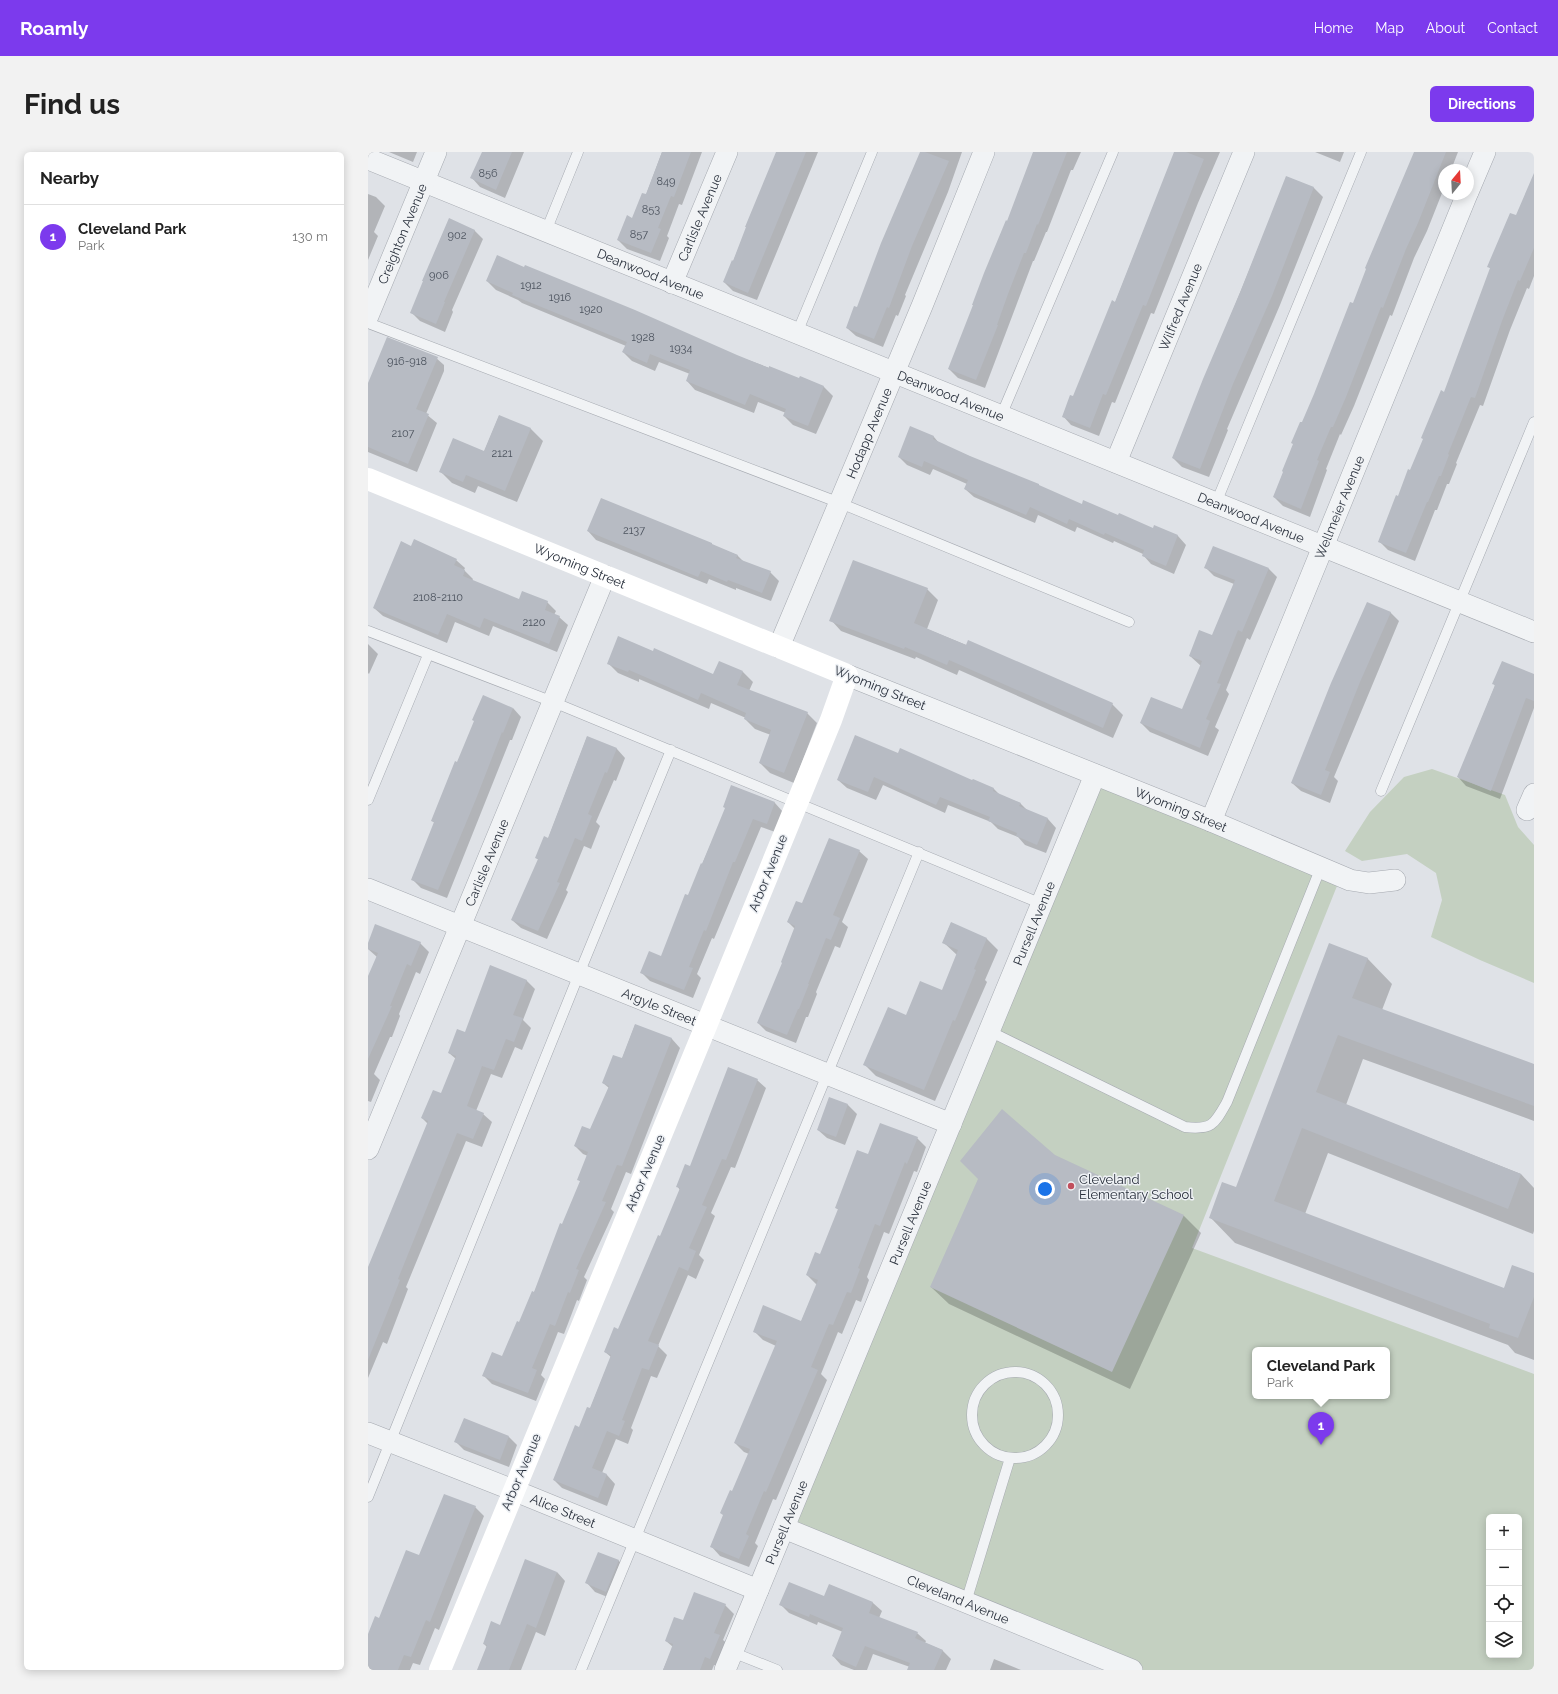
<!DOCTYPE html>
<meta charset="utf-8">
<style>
:root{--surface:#fff;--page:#f2f2f2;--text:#222;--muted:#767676;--line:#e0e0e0;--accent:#7c3aed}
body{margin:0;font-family:Raleway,sans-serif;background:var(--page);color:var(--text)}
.controls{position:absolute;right:12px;bottom:12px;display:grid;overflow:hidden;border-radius:6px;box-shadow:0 2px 10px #0003}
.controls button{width:36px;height:36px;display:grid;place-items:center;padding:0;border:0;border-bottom:1px solid var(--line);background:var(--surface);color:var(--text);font:20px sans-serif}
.compass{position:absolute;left:1070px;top:12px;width:36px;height:36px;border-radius:50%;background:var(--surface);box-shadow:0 2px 10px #0003;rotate:18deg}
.you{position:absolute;left:677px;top:1037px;width:14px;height:14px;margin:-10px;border:3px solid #fff;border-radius:50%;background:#1a73e8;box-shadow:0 0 0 6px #1a73e833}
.badge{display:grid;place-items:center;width:26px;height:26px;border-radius:50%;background:var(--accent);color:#fff;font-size:13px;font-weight:700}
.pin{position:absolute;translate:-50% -33px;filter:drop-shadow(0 1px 2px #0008)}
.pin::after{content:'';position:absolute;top:21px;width:14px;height:12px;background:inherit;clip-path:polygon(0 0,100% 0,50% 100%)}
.popup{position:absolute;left:884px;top:1195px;width:138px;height:52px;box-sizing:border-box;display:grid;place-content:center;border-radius:6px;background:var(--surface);filter:drop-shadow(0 1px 3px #0005);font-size:13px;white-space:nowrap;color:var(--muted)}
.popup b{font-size:15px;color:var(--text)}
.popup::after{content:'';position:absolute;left:50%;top:100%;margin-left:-8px;border:8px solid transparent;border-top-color:var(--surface)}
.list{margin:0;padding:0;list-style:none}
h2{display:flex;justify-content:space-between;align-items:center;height:52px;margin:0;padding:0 16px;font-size:17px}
h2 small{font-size:13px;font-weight:400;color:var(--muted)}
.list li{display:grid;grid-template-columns:26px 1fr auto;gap:12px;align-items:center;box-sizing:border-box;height:64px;padding:0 16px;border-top:1px solid var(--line)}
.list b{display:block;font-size:15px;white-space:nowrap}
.list p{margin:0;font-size:13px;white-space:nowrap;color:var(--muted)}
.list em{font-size:13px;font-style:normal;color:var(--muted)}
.icon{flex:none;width:22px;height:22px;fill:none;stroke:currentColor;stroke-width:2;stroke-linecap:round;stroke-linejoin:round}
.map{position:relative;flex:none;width:1166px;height:1518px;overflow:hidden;border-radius:6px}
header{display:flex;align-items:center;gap:24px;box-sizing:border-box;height:56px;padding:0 20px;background:var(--accent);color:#fff}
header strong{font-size:19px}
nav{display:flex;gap:22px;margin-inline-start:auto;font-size:14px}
.intro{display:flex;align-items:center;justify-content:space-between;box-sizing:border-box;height:96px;padding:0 24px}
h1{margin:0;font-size:28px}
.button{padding:10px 18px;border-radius:6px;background:var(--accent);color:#fff;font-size:14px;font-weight:700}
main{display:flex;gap:24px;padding:0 24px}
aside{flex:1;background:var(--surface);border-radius:6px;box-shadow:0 2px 10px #0003}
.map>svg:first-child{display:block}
</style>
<header>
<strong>Roamly</strong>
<nav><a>Home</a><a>Map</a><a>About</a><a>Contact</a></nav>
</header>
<div class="intro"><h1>Find us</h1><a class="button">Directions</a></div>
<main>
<aside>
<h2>Nearby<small></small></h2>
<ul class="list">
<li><span class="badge">1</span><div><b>Cleveland Park</b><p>Park</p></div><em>130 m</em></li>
</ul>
</aside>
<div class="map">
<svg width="1166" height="1518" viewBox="0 0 1166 1518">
<rect width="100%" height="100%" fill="#dfe2e7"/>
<path fill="#c4d0c1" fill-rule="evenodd" d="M1064,617L1137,643L1150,675L1166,693V831L1112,808L1063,785L1074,748L1068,721L1039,702L994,709L977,699L1002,660L1036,625Z
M727,623L973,724L824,1096L1166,1222V1518H764L416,1376ZM887,1198H1019V1244H887ZM1121,1365H1151V1503H1121Z"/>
<path fill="#0003" d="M21,0H49L45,10Z
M115,0H156L137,46L112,35L104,26Z
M294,0H334L314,53L311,52L299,84L301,86L292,109L259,97L250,88L265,67L278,43Z
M409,0H450L389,148L365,139L356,130L365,110Z
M553,0H594L580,40L537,143L538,144L530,164L528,163L515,195L488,184L479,176L489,157Z
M669,0H713L705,18H703L679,80H678L666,109H665L617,236L590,226L581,217Z
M807,0H852L830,51L786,162L783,161L747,251L744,250L731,284L703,273L695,264L706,245L747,151Z
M947,0H976L972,10Z
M1047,0H1090L1083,18H1076V36L1059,79L1046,106L1024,164L1022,163L986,254L973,283L972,282L958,317L959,318L942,365L915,354L906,345L934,272L985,153Z
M1166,23V124L1161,137L1159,136L1142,178L1115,254L1112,253L1088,311L1089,312L1081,332H1079L1069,358H1067L1047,409L1020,398L1011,389L1077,241L1123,117L1121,115L1149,64Z
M919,25L946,36L955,45L912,153L859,277L860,278L841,325L814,315L805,306Z
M0,42L8,45L17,54L6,80L10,84L0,108Z
M106,78L115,87L84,158L85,160L77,180L52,169L43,160Z
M119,129L369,204L432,227L433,225L456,235L465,244L448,282L425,273L416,264L418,261L390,250L386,261L327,238L319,229L322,222L291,210L287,219L264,209L255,200L258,194L154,151L150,148L128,138Z
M67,205L76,213V219L58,262L69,271L49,320L0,300V234Z
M131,264L163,277L175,289L149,350L110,334L107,341L84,331L72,319L116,300Z
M543,276L566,285L571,291L714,354L785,377L787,375L810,384L818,393L806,422L783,412L775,403V402L746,389L745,391L709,375L707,380L670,363L667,371L606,345L597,337L599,332L565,317L562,323L539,313L531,305Z
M220,379L346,394L369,403L376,410L402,420L411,429L403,449L368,436V438L341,427L339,432L228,388Z
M44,395L88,408L97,416L96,418L105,427L104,429L152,449L179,450L188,459L186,463L191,465L200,473L189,500L125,474L121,484L87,470L79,491L15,464L6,456Z
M838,416L901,417L909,425L882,488L879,486L858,538L861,542L847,575L851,578L840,604L782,580L773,571L815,559L833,514L822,504L845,484L866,432L846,424Z
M559,437L570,448L559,477L744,552L755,563L745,586L591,518L589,523L548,505L547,507L473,479L463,468Z
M1022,460L1031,469L966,625L970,629L962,651L933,639L924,631Z
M0,492L10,502L1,522L0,521Z
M240,511L346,523L375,520L385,530L381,539L439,561L449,571L426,631L402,621L392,611L403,583L387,577L377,567L378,566L343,551L341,557L271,527V530L250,521Z
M1166,523V556L1132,647L1098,634L1090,625L1127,534L1126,532Z
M145,556L153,565L144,588H142L79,746L53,736L44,727L67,671L64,669L90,612Z
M219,585L249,597L257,606L248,629L246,628L228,670L232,674L223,697L216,694L198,738L200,740L179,787L153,776L144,768L171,708L168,706L180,687Z
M531,602L626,637L632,643L652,651L660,659L680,667L688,676L678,701L657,693L650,685L630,677L623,670L580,653L577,661L515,633L508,648L479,636L470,628Z
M364,634L407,651L415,660L407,680L393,675L346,787L344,786L329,822L333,826L325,846L282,829L273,820L294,805L358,657Z
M491,699L500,707L474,770L480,775L472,796L467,794L448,840L449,842L440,865H438L428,891L398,879L390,871L415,812L427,777L420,770L434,752Z
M583,771L619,787L630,798L617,828L619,830L567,949L508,924L497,913L539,864L574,840L589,803L575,790Z
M52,791L61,800L52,822L48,820L31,862L32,864L24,885H22L6,922L12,928L3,950L0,949V827L9,805L0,797V794Z
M999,806L1024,832L1014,858L1166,913V969L995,907L978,953L1153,1022L1166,1036V1079L1165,1082L960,1001L937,1062L1137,1137L1166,1122V1208L1147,1201L1140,1193L867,1091L842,1065L869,1036Z
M158,828L167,837L155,868L163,876L154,898L147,895L134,926L123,922L108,959L115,962L124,970L114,995L98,989L38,1135L40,1137L19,1192L15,1190L0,1226V1117L60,972L54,966L74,942L88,907L81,901L98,881Z
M267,873L304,887L312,896L263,1022L258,1020L243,1057L246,1060L216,1125L219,1128L211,1149L209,1148L196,1182L190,1180L173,1223L177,1227L168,1249L124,1232L115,1223L135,1205L166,1141L213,1030L210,1027L220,1004L215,1002L207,994L223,978L241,936L235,931L254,907Z
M389,928L398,936L367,1016L363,1015L343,1061L347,1064L331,1103L336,1108L328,1127L320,1123L290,1194L299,1203L289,1226L283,1224L263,1276L265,1278L260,1292L248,1287L234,1321L239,1323L247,1332L239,1354L194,1336L186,1328L222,1257L243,1205L237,1200L251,1178L293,1085L312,1038L309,1034Z
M462,946L480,953L489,962L477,993L459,986L450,978Z
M549,986L558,995L549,1020L546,1019L521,1082L516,1080L499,1125L501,1128L493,1150L488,1148L474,1182L470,1180L453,1222L459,1228L408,1348L405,1347L387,1391L390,1394L381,1415L352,1404L343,1394L381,1302L376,1300L367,1291L408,1194L395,1188L386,1179L433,1170L449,1133L439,1123L453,1103L471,1058L468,1056L500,1004Z
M686,1004L816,1064L833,1081L762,1237L581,1152L563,1135Z
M141,1285L149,1293L141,1315L96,1298L88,1290Z
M107,1355L116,1364L71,1478L67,1476L52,1513L45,1511L42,1518H0V1485L52,1404Z
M231,1401L251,1409L259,1418L247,1448L227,1440L219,1431Z
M189,1420L197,1429L177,1484L168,1480L153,1518H110L119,1495L116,1492Z
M462,1433L505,1451L514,1459L511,1466L549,1481L558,1489L557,1491L574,1498L583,1507L578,1518H540L542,1515L505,1502L499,1518H486L473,1513L465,1504L475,1480L450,1470L449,1473L421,1461L413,1453L457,1446Z
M357,1453L366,1462L355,1488L360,1492L351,1515L346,1513L344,1518H295L305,1495L298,1489L315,1470Z
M626,1507L653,1518H622Z"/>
<path fill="#b7bbc3" d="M114,0H144L128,38L102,26Z
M294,0H323L306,45L303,44L290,76L293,77L283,101L249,88L259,63L264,66L274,41L278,42Z
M408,0H438L380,141L355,130L364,108L365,109L378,75H377Z
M552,0H557L581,9L544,94L521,156L519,155L506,187L478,176L486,154L489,155L513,91Z
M665,0H699L670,73L669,72L658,101H656L640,142L629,173H630L608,228L580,217L605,153H604L616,121L638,68L639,69Z
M806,0H818L836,7L778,154L775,153L738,243L735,242L722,276L694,265L702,243L705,244L744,148L747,150Z
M1046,0H1078L1050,71L1038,97L1015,156L1013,155L978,245L965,275H963L949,308L951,309L933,357L905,345L915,320L914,319L925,292L923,291L932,270H934L946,242L982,150L985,151L998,117L997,116Z
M1166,21V96L1152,129L1150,128L1134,169L1107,246L1103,245L1080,302L1081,303L1073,324H1071L1060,350H1059L1038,401L1010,390L1028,343L1030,344L1040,317L1042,318L1055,287L1053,286L1073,238L1076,240L1122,116L1119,115L1142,61L1148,63Z
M918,24L946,35L904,144L865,232L832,317L804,306L835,227L873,138Z
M81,66L107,78L76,150H77L68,172L42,161L55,129H54Z
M129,103L156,115L157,113L267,158L369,203L401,216V214L431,226L432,224L456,234L440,274L415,264L418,257L382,242L377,253L318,229L322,218L282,202L279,211L254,200L259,190L144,143L145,141L118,129Z
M19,185L70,205L48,257L61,262L40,312L0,295V231Z
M131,263L163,276L137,339L98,323L95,330L71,320L85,286L116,299Z
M542,274L566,284L565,287L602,304L671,332V333L714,352L715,348L750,363L751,361L785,376L786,373L810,383L798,414L774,404L776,398L737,381L736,383L701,367L699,372L662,355L658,363L596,337L600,328L556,309L554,315L530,305Z
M233,346L344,391V392L370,403L368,406L403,419L394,441L360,428L359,430L333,419L330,425L219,379Z
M46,387L89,407L86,413L97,418L95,424L151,447L154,439L180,449L177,458L192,464L181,492L116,466L112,476L79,462L70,483L5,456L33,389L43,394Z
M845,394L901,416L874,480L870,478L849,531L853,532L838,567L842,569L832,596L772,571L783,545L814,557L834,509L821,504L831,478L844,483L867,428L836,416Z
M485,408L560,436L546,471L598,493L600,488L745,551L735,576L581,508L579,513L537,495L536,497L461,469Z
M999,450L1023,460L992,530L957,618L962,620L953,643L923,631L963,531Z
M250,484L285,499L286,496L345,522L351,509L375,519L369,533L440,560L416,621L391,611L403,578L376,567L378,561L333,541L330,548L261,518L260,520L239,512Z
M1134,509L1166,522V549L1158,546L1123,639L1089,625L1127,533L1124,532Z
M115,543L145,556L135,581L134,580L108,647L70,738L43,728L66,670L63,669L87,609L89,610L106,569L104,568Z
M487,583L530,601L532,596L604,628L605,627L626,636L625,639L653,651L651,654L680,666L669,693L648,684L649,681L620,669L622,665L572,645L568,653L506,625L500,640L469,628Z
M219,584L249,596L239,621L237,620L220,662L224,664L214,689L207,686L189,730L192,731L170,779L143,768L170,707L167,706L176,684L180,686Z
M363,633L407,650L399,672L385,667L367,710H365L338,779L336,778L321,815L325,816L316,838L272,821L281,799L293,804L317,742L320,743L333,711L334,712L357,656L355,655Z
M461,686L492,698L465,763L472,766L463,788L458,786L440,832H441L431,857H430L419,883L389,871L414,811L413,810L427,774L419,770L428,749L434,751Z
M583,770L619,786L606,817L608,818L599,840L587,869L585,868L556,938L495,913L520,855L538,863L552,829L574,838L590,798L574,791Z
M7,772L53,790L43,814L39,812L22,854H24L0,907V824L10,801L0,797V791Z
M961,791L1000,806L984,846L1166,912V954L970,883L948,940L1153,1022L1140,1057L934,976L906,1049L1136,1136L1144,1113L1166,1121V1145L1150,1186L1121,1176L1122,1172L841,1066L854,1030L868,1035Z
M122,813L159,828L145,863L155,866L146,890L138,887L126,918L114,914L99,954L116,961L105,987L89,981L30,1127L32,1128L19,1161L0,1208V1115L60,969L53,966L65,938L73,941L88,904L80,901L89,877L97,880Z
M267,872L304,886L254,1014L249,1013L234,1049L238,1050L208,1117L211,1118L202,1141L200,1140L187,1174L182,1172L164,1216L169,1218L160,1241L114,1224L124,1200L134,1204L149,1169L151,1170L164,1139L166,1140L192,1071L194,1072L212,1029L209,1028L220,1000L206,994L214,974L222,977L241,934L234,931L245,903L254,906Z
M360,915L390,927L358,1008L354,1007L334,1053L339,1055L321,1096L328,1099L320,1119L311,1115L280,1189L291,1193L281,1218L274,1216L254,1268L257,1269L251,1284L239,1279L224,1316L239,1322L230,1346L185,1328L207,1273L211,1275L219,1255L222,1256L243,1203L236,1200L246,1175L250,1177L290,1083L292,1084L312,1036L308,1035L317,1012L322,1014Z
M461,945L480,952L468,985L449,978Z
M634,957L687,1003L816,1063L744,1220L562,1135L610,1027L592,1009Z
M512,971L550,985L539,1012L537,1010L512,1074L507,1072L490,1116L492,1117L483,1141L479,1140L465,1173L461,1172L443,1215L450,1218L398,1340L396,1339L378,1382L381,1384L371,1407L342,1395L355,1363L352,1361L362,1338L364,1339L382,1297L366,1291L409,1189L385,1180L395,1153L433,1169L450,1128L438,1123L447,1100L452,1102L470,1057L467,1056L489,998L500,1002Z
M96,1266L141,1284L132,1308L86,1290Z
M76,1342L108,1354L62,1470L58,1468L43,1505L36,1503L30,1518H0V1482L7,1464L11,1466L38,1398L51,1403Z
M230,1400L251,1408L238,1440L217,1431Z
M157,1407L189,1420L168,1476L159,1472L141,1518H109L119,1493L115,1492L123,1469L132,1473Z
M421,1430L456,1444L461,1432L505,1450L501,1461L550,1480L547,1486L575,1498L566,1518H539L542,1511L497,1494L488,1515L464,1504L475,1476L442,1462L441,1465L411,1453Z
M326,1440L358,1452L346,1481L352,1483L342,1507L337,1505L332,1518H295L305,1492L297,1489L306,1465L315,1468Z"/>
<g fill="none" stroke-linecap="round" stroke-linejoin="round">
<g stroke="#a5a9b0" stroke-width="11">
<path id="lane" d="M178,79L210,0
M0,171L472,351L761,470
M429,181L504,0
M633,264L745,0
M848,351L993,0
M0,479L185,550L674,752
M1013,639L1166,270
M0,648L60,503
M621,879L817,975C844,978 846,973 859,950L953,715
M604 1263a43 43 0 1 1 86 0a43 43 0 1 1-86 0Z
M0,1345L211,822L303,598
M598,1450L642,1306
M364,1500L409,1518
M213,1518L551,700"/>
</g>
<g stroke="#a5a9b0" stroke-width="22">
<g id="street">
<path id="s1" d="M0,7L1166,480"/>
<path d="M1100,40L1117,0"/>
<path id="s2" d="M304,131L359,0"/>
<path id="s3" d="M0,164L68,0"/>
<path id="s4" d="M748,310L876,0"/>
<path id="s5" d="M411,495L554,154L616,0"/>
<path id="s6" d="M479,523L843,669L982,728L1001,731L1027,728"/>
<path d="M1159,658L1166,642"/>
<path id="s7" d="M843,669L1099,42"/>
<path id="s8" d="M0,737L583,972"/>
<path id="s9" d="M0,997L237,424"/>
<path id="s10" d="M0,1281L145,1338L390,1438"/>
<path id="s11" d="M416,1376L764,1518"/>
<path id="s12" d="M357,1518L727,623"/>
</g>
</g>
<use href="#lane" stroke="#f1f3f5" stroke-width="10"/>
<use href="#street" stroke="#f1f3f5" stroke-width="21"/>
<path stroke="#fff" stroke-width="22" id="s13" d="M0,327L479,523L463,568L338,874L72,1518"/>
</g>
<circle fill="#c14f5d" stroke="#eef1f5" stroke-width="1.5" cx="703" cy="1034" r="4"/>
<g text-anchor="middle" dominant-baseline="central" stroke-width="3" stroke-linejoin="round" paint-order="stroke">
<g font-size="11" fill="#4c535e">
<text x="120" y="21">856</text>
<text x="298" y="29">849</text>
<text x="283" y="57">853</text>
<text x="271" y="82">857</text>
<text x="89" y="83">902</text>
<text x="71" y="123">906</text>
<text x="163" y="133">1912</text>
<text x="192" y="145">1916</text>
<text x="223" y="157">1920</text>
<text x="275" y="185">1928</text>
<text x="313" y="196">1934</text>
<text x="39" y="209">916-918</text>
<text x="35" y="281">2107</text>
<text x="134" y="301">2121</text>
<text x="266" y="378">2137</text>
<text x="70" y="445">2108-2110</text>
<text x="166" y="470">2120</text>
</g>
<g font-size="13" fill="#29303c" stroke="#eef1f5">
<text stroke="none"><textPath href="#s2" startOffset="71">Carlisle Avenue</textPath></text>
<text stroke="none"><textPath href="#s3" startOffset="89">Creighton Avenue</textPath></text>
<text stroke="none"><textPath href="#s1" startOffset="305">Deanwood Avenue</textPath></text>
<text stroke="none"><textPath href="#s4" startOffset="168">Wilfred Avenue</textPath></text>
<text stroke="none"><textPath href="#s1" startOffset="629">Deanwood Avenue</textPath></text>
<text stroke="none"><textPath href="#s5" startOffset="232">Hodapp Avenue</textPath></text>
<text stroke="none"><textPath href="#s7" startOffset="339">Wellmeier Avenue</textPath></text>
<text stroke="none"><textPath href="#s1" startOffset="953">Deanwood Avenue</textPath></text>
<text stroke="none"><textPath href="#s13" startOffset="229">Wyoming Street</textPath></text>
<text transform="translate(512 536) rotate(22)">Wyoming Street</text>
<text stroke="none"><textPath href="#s6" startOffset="360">Wyoming Street</textPath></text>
<text stroke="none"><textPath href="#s9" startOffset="310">Carlisle Avenue</textPath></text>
<text transform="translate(400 721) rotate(-68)">Arbor Avenue</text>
<text stroke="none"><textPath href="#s12" startOffset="808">Pursell Avenue</textPath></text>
<text stroke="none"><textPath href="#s8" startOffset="314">Argyle Street</textPath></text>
<text transform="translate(277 1021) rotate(-67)">Arbor Avenue</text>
<text stroke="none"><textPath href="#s12" startOffset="484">Pursell Avenue</textPath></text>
<text transform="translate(153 1320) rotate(-67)">Arbor Avenue</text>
<text stroke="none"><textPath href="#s10" startOffset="210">Alice Street</textPath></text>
<text stroke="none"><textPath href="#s12" startOffset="160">Pursell Avenue</textPath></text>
<text stroke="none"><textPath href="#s11" startOffset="188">Cleveland Avenue</textPath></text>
</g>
<g font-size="13" fill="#29303c" stroke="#eef1f5" text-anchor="start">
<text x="711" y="1027">Cleveland<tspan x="711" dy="15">Elementary School</tspan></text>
</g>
</g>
</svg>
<div class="controls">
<button>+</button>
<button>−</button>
<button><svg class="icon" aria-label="locate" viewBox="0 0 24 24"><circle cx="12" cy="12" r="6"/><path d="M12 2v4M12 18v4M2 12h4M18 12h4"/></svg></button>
<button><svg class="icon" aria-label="layers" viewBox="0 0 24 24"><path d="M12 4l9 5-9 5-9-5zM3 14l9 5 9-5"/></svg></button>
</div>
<svg class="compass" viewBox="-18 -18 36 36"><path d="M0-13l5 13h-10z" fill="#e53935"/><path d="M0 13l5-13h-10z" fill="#767676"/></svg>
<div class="you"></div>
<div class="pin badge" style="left:953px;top:1293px">1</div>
<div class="popup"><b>Cleveland Park</b>Park</div>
</div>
</main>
